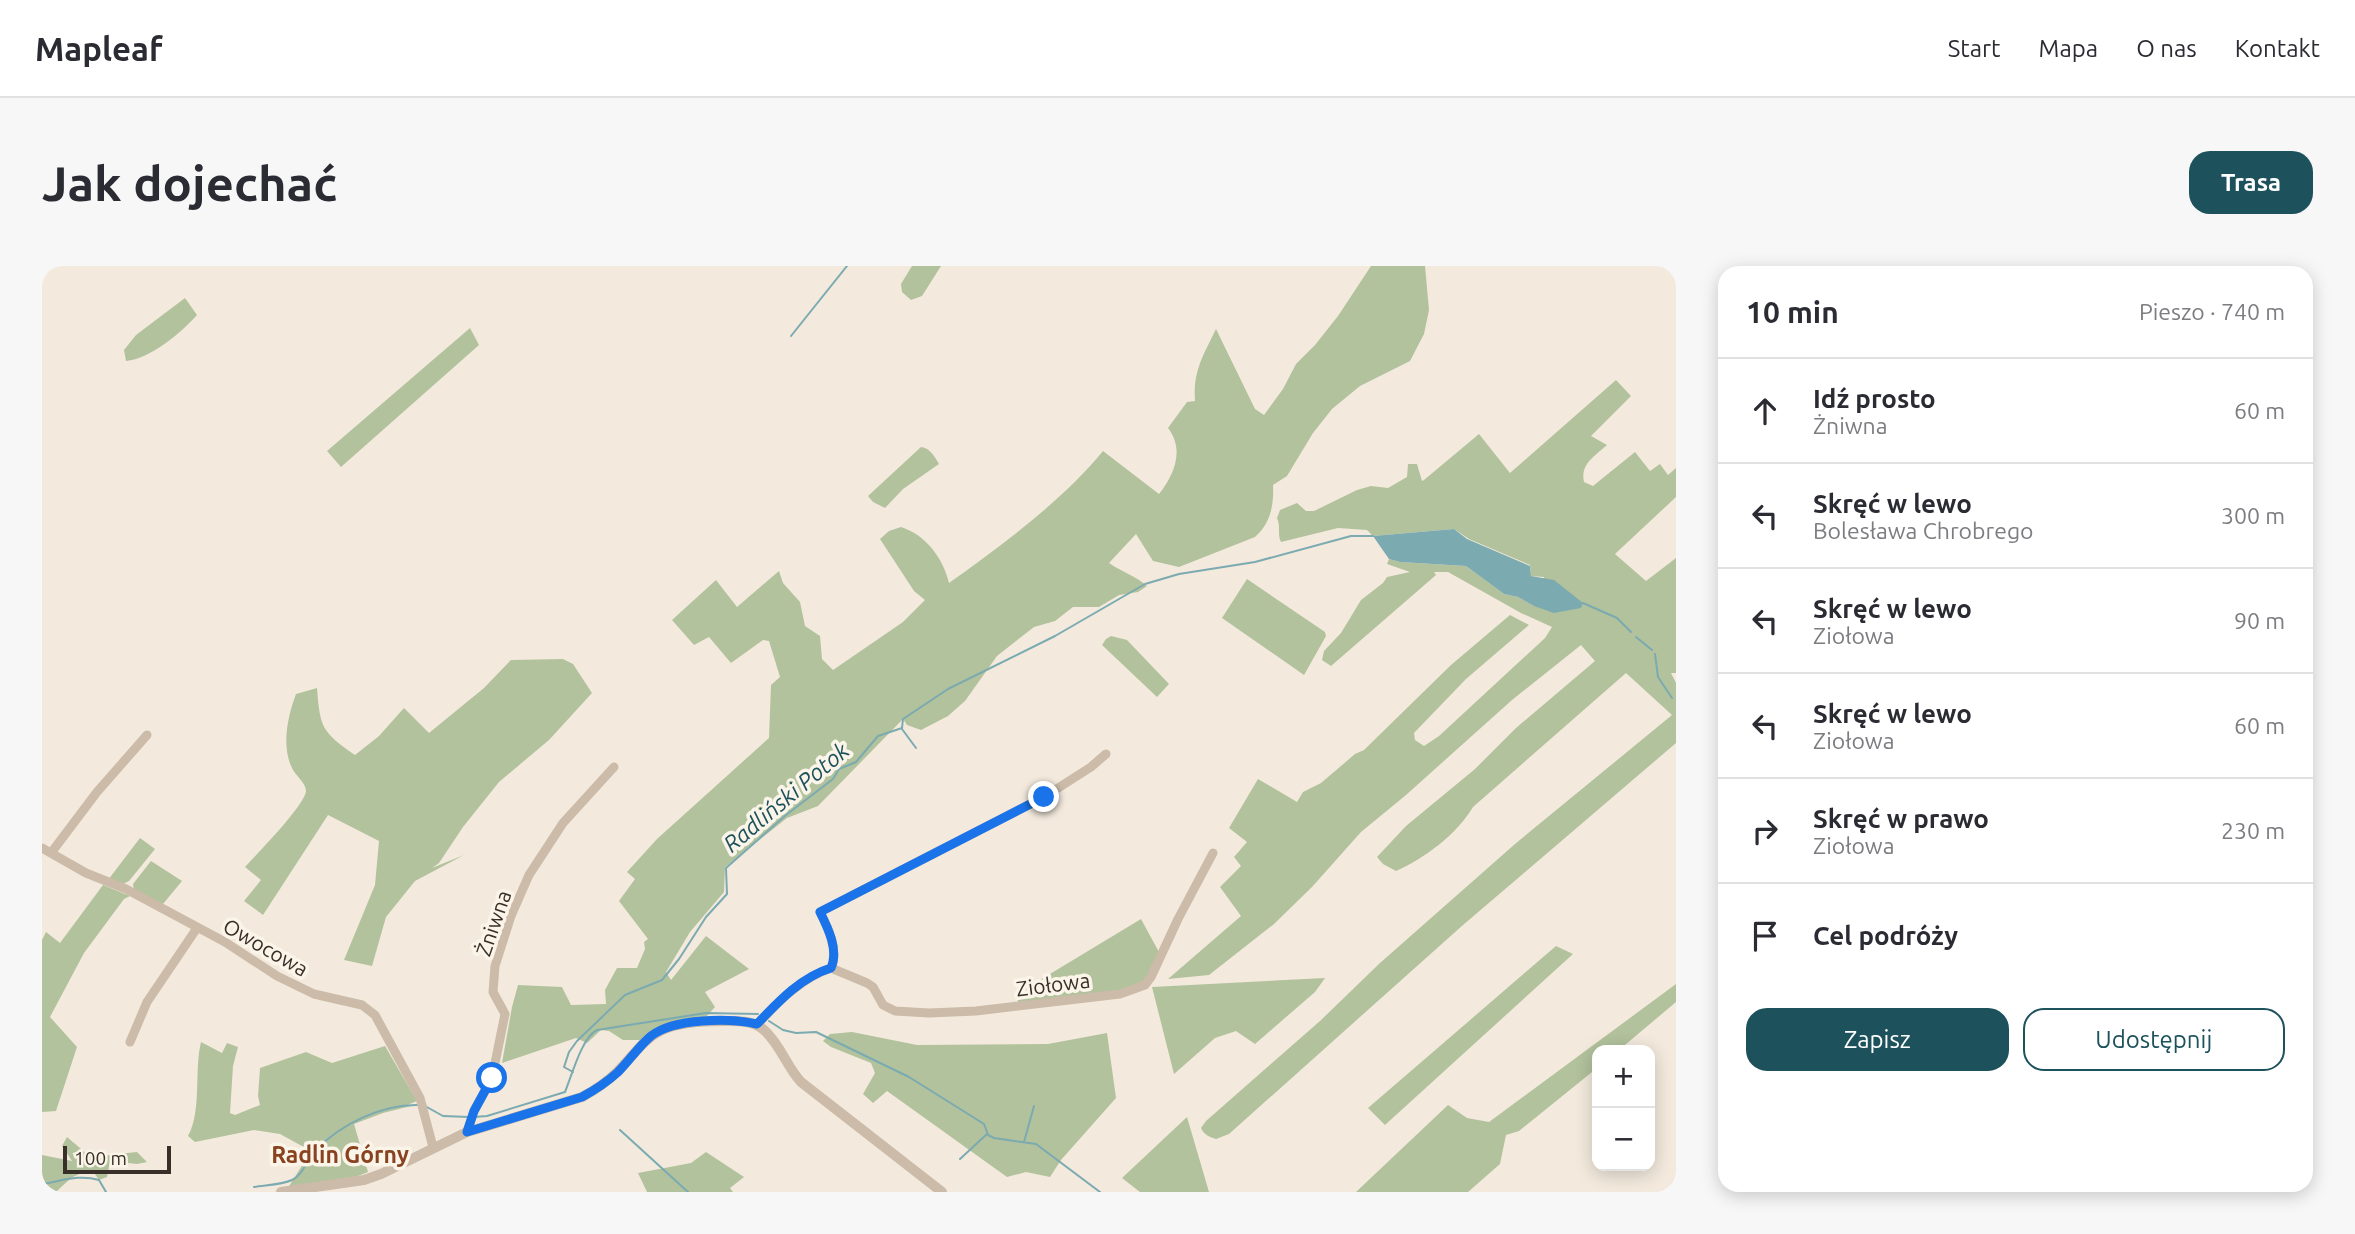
<!DOCTYPE html>
<html lang="pl">
<meta charset="utf-8">
<style>
:root{--surface:#fff;--page:#f7f7f7;--text:#2b2b33;--muted:#7c7c81;--line:#e1e1e2;--accent:#1d515b}
body{margin:0;font-family:Ubuntu,sans-serif;background:var(--page);color:var(--text)}
.controls{position:absolute;right:21px;bottom:21px;display:grid;overflow:hidden;border-radius:14px;box-shadow:0 4px 18px #0003}
.controls button{width:63px;height:63px;display:grid;place-items:center;padding:0;border:0;border-bottom:2px solid var(--line);background:var(--surface);color:var(--text);font:35px sans-serif}
.scale{position:absolute;left:21px;bottom:18px;width:108px;box-sizing:border-box;padding-left:7px;border:4px solid #382f28;border-top:0;font-size:19px;line-height:24px;white-space:nowrap;color:#382f28;-webkit-text-stroke:5px #faf4e9;paint-order:stroke}
.stop{position:absolute;width:21px;height:21px;margin:-16px;border:5px solid #1a73e8;border-radius:50%;background:#fff}
.stop.end{background:#1a73e8;border-color:#fff;box-shadow:0 2px 7px #0008}
.list{margin:0;padding:0;list-style:none}
h2{display:flex;justify-content:space-between;align-items:center;height:91px;margin:0;padding:0 28px;font-size:30px}
h2 small{font-size:23px;font-weight:400;color:var(--muted)}
.list li{display:grid;grid-template-columns:46px 1fr auto;gap:21px;align-items:center;box-sizing:border-box;height:105px;padding:0 28px;border-top:2px solid var(--line)}
.list b{display:block;font-size:26px;white-space:nowrap}
.list p{margin:0;font-size:23px;white-space:nowrap;color:var(--muted)}
.list em{font-size:23px;font-style:normal;color:var(--muted)}
.actions{display:flex;gap:14px;padding:21px 28px}
.actions a{flex:1;padding:16px 0;border:2px solid var(--accent);border-radius:21px;text-align:center;font-size:24px;color:var(--accent)}
.actions .main{background:var(--accent);color:#fff}
.icon{flex:none;width:38px;height:38px;fill:none;stroke:currentColor;stroke-width:2;stroke-linecap:round;stroke-linejoin:round}
.map{position:relative;flex:none;width:1634px;height:926px;overflow:hidden;border-radius:21px}
header{display:flex;align-items:center;gap:42px;box-sizing:border-box;height:98px;padding:0 35px;background:var(--surface);border-bottom:2px solid var(--line)}
header strong{font-size:33px}
nav{display:flex;gap:38px;margin-inline-start:auto;font-size:24px}
.intro{display:flex;align-items:center;justify-content:space-between;box-sizing:border-box;height:168px;padding:0 42px}
h1{margin:0;font-size:49px}
.button{padding:18px 32px;border-radius:21px;background:var(--accent);color:#fff;font-size:24px;font-weight:700}
main{display:flex;gap:42px;padding:0 42px}
aside{flex:1;background:var(--surface);border-radius:21px;box-shadow:0 4px 18px #0003}
.map>svg:first-child{display:block}
</style>
<header>
<strong>Mapleaf</strong>
<nav><a>Start</a><a>Mapa</a><a>O nas</a><a>Kontakt</a></nav>
</header>
<div class="intro"><h1>Jak dojechać</h1><a class="button">Trasa</a></div>
<main>
<div class="map">
<svg width="1634" height="926" viewBox="0 0 1634 926">
<rect width="100%" height="100%" fill="#f3eadd"/>
<path fill="#b2c29c" d="M870,0H899L880,30L869,34L860,26L859,18Z
M1329,0H1383L1387,44L1382,68L1368,95L1318,120L1290,143L1271,167L1245,210L1231,219C1232,238 1229,257 1213,271L1137,301L1111,295L1094,268L1067,297C1080,306 1094,310 1105,320L1096,326L1077,329L1057,341H1031L1013,355L992,361L955,390L923,435L906,450L879,464L865,459L861,453L776,540L745,552L683,601L682,626L648,666L624,706L629,714L664,670L707,703L663,726L673,741L663,752L601,774H581L567,765L559,764L545,777L534,772L460,797L470,741L476,719L520,721L529,739L564,738L563,724L575,702H595L603,683L602,676L606,673L577,635L593,613L585,606L615,573L727,472L729,419L738,411L727,375L721,374L689,397L667,371L652,379L630,354L674,314L695,341L737,305L741,317L758,336L763,360L778,370L780,393L791,404L861,356L883,334L872,325L838,273L847,265L859,261C884,269 901,292 907,317C961,278 1018,237 1061,185L1117,228C1132,209 1143,184 1126,162L1145,136L1153,135C1151,105 1161,90 1174,63L1213,143L1222,149L1241,123L1254,98L1273,79L1296,50Z
M143,32L155,49C139,67 108,93 84,95L82,84L94,69Z
M428,62L437,79L299,201L285,185Z
M1574,114L1589,130L1549,170L1565,179C1553,190 1538,198 1542,216L1551,220L1593,186L1608,205L1618,198L1626,209L1634,202V231L1573,288L1604,315L1634,292V407H1629L1634,417V477L1421,659L1187,868L1174,873C1168,871 1162,869 1159,862L1164,855L1278,755L1338,697L1473,578L1630,449L1584,407L1431,541C1414,569 1383,592 1354,605L1341,598L1335,591L1364,560L1433,503L1474,462L1553,395L1539,379L1470,434L1364,529L1319,566L1270,621L1232,658L1167,709L1126,713L1199,650L1178,621L1199,600L1192,591L1205,576L1187,562L1216,513L1255,536L1261,526L1279,517L1313,488L1322,484L1409,399L1468,349L1487,359L1424,413L1372,467L1373,474L1382,480L1397,470L1503,372L1510,361L1479,347L1406,306H1392L1394,309L1289,400L1280,394L1282,385L1299,367L1319,334L1341,317L1345,311L1368,306L1345,298L1347,293L1358,296L1424,300L1462,328L1476,331L1492,340L1502,311L1489,310L1488,299L1427,273L1412,263L1331,270L1325,264L1296,262L1239,276C1235,269 1239,261 1235,252L1238,244L1255,237L1264,245H1272L1315,224L1329,220L1346,222L1365,211L1366,198H1375L1380,215L1382,214L1437,168L1468,207Z
M879,181C888,182 893,191 897,198L861,223L843,242L831,236L826,230Z
M1205,313L1283,366L1284,370L1262,409L1180,352Z
M1069,370L1085,374L1127,418L1115,431L1060,379L1064,373Z
M521,393L531,398L550,427L507,474L457,516L421,561L397,597L390,602L422,589L373,615L344,651L330,700L302,694L333,619L337,575L286,549L221,649L202,635L219,614L203,601C215,588 263,539 264,525C264,517 253,509 250,502C239,480 246,449 254,428L275,422C278,462 280,466 313,489L337,470L362,442L387,467L442,422L469,394Z
M98,572L113,583L87,615L81,618L66,614Z
M109,595L140,615L121,638L92,624L91,618Z
M61,619L88,630L82,633L42,687L8,751L35,781L14,845L0,846V674L4,666L18,677Z
M1099,653L1118,688L1103,716L1077,724L977,737L973,729Z
M1514,680L1531,688L1343,859L1326,842Z
M1283,712L1273,726L1213,778L1194,765L1173,772L1132,808L1110,721Z
M1634,718V736L1577,784H1555V802L1477,865L1464,869L1458,898L1426,926H1314L1406,839L1425,852L1447,856Z
M810,766L875,779L1006,778L1065,767L1074,832L1019,894L1008,911L984,906L965,911L845,825L831,837L821,828L833,807L829,797L789,781L781,775L788,768Z
M159,776L180,787L185,777L196,781L191,800L188,847L193,849L218,839L216,830L218,802L264,786L290,797L343,780L375,835L363,840L377,838L341,847L312,858L326,906L301,916L246,922L269,885L238,868L212,864L153,876L146,870C160,845 152,804 159,776Z
M1145,851L1167,926H1098L1080,912Z
M25,871L52,894L67,889L95,886L105,896L95,898L68,895L65,911L57,914L51,905C31,908 28,913 14,926H0V889L30,895L20,880Z
M664,886L702,911L688,922L691,926H605L596,907L649,897Z"/>
<path fill="#7baab1" d="M1412,263L1425,273L1488,300L1489,310L1512,314L1541,337L1539,342L1512,347L1492,340L1476,331L1462,328L1424,300L1358,296L1347,293L1331,270Z"/>
<g fill="none" stroke-linecap="round" stroke-linejoin="round">
<path stroke="#7baab1" stroke-width="2" d="M749,70L805,0
M1541,337L1575,352L1589,366
M1594,371L1610,384
M1613,388L1616,411L1630,432
M860,463L874,482
M727,755L741,764L754,767L774,766L867,811L942,858L946,869L952,872L994,878L1058,926
M531,806L522,801L527,786L535,775L583,729L620,714L637,693L664,651L685,628L684,602L744,549L791,513L797,503L814,496L836,470L860,462L861,453L906,423L1013,370L1103,318L1137,308L1213,296L1309,270H1331
M383,840L401,850L427,851
M432,851L445,850L523,826C530,809 540,771 555,764L664,747L716,748
M578,864L646,926
M982,876L992,840
M918,893L945,868
M0,918C20,915 37,908 57,914L64,926
M212,921C223,919 239,919 250,914C261,909 265,893 274,884C299,858 340,838 377,839"/>
<path stroke="#cbbba8" stroke-width="9" d="M0,582L44,607L84,623L183,676L235,710L272,728L320,739L333,749L378,832L391,881
M9,587L55,526L105,469
M789,702L825,717L831,721L841,739L853,745L887,747L934,745L1078,728L1103,719L1109,711L1136,653L1171,587
M715,759C736,736 759,712 789,702C797,684 786,662 778,646L1002,531L1049,501L1064,488
M88,776L105,736L155,662
M425,866L432,845L450,812L463,748L451,726L453,700L469,650L487,609L521,557L572,501"/>
<path stroke="#cbbba8" stroke-width="10" d="M239,926L322,914L339,908L425,866L540,831C553,824 565,816 575,806C589,793 600,774 618,765C636,756 661,755 681,755C695,755 711,754 722,764C738,778 745,801 759,816L900,926"/>
</g>
<g fill="none" stroke-linecap="round" stroke-linejoin="round">
<path stroke="#1a73e8" stroke-width="9" d="M450,812L432,845L425,866L540,831C553,824 565,816 576,806C587,795 597,780 609,770C632,752 688,752 715,758C736,736 759,711 789,702C797,684 786,662 778,646L1002,531"/>
</g>
<g text-anchor="middle" dominant-baseline="central" stroke-width="7" stroke-linejoin="round" paint-order="stroke">
<g font-size="21" fill="#382f28" stroke="#faf4e9">
<text transform="translate(451 657) rotate(-71)">Żniwna</text>
<text transform="translate(224 681) rotate(30)">Owocowa</text>
<text transform="translate(1011 718) rotate(-7)">Ziołowa</text>
</g>
<g font-size="23" font-style="italic" fill="#1d515b" stroke="#faf4e9">
<text transform="translate(744 531) rotate(-40)">Radliński Potok</text>
</g>
<g font-size="23" font-weight="bold" fill="#89421f" stroke="#faf4e9">
<text x="298" y="888">Radlin Górny</text>
</g>
</g>
</svg>
<div class="controls">
<button>+</button>
<button>−</button>
</div>
<div class="scale">100 m</div>
<div class="stop" style="left:450px;top:812px"></div>
<div class="stop end" style="left:1002px;top:531px"></div>
</div>
<aside>
<h2>10 min<small>Pieszo · 740 m</small></h2>
<ul class="list">
<li><svg class="icon" aria-label="ahead" viewBox="0 0 24 24"><path d="M12 20V5M6 11l6-6 6 6"/></svg><div><b>Idź prosto</b><p>Żniwna</p></div><em>60 m</em></li>
<li><svg class="icon" aria-label="left" viewBox="0 0 24 24"><path d="M17 20v-9H6M10 6l-5 5 5 5"/></svg><div><b>Skręć w lewo</b><p>Bolesława Chrobrego</p></div><em>300 m</em></li>
<li><svg class="icon" aria-label="left" viewBox="0 0 24 24"><path d="M17 20v-9H6M10 6l-5 5 5 5"/></svg><div><b>Skręć w lewo</b><p>Ziołowa</p></div><em>90 m</em></li>
<li><svg class="icon" aria-label="left" viewBox="0 0 24 24"><path d="M17 20v-9H6M10 6l-5 5 5 5"/></svg><div><b>Skręć w lewo</b><p>Ziołowa</p></div><em>60 m</em></li>
<li><svg class="icon" aria-label="right" viewBox="0 0 24 24"><path d="M7 20v-9h11M14 6l5 5-5 5"/></svg><div><b>Skręć w prawo</b><p>Ziołowa</p></div><em>230 m</em></li>
<li><svg class="icon" aria-label="arrive" viewBox="0 0 24 24"><path d="M6 21V4h12l-3 4 3 4H6"/></svg><div><b>Cel podróży</b></div></li>
</ul>
<div class="actions"><a class="main">Zapisz</a><a>Udostępnij</a></div>
</aside>
</main>
